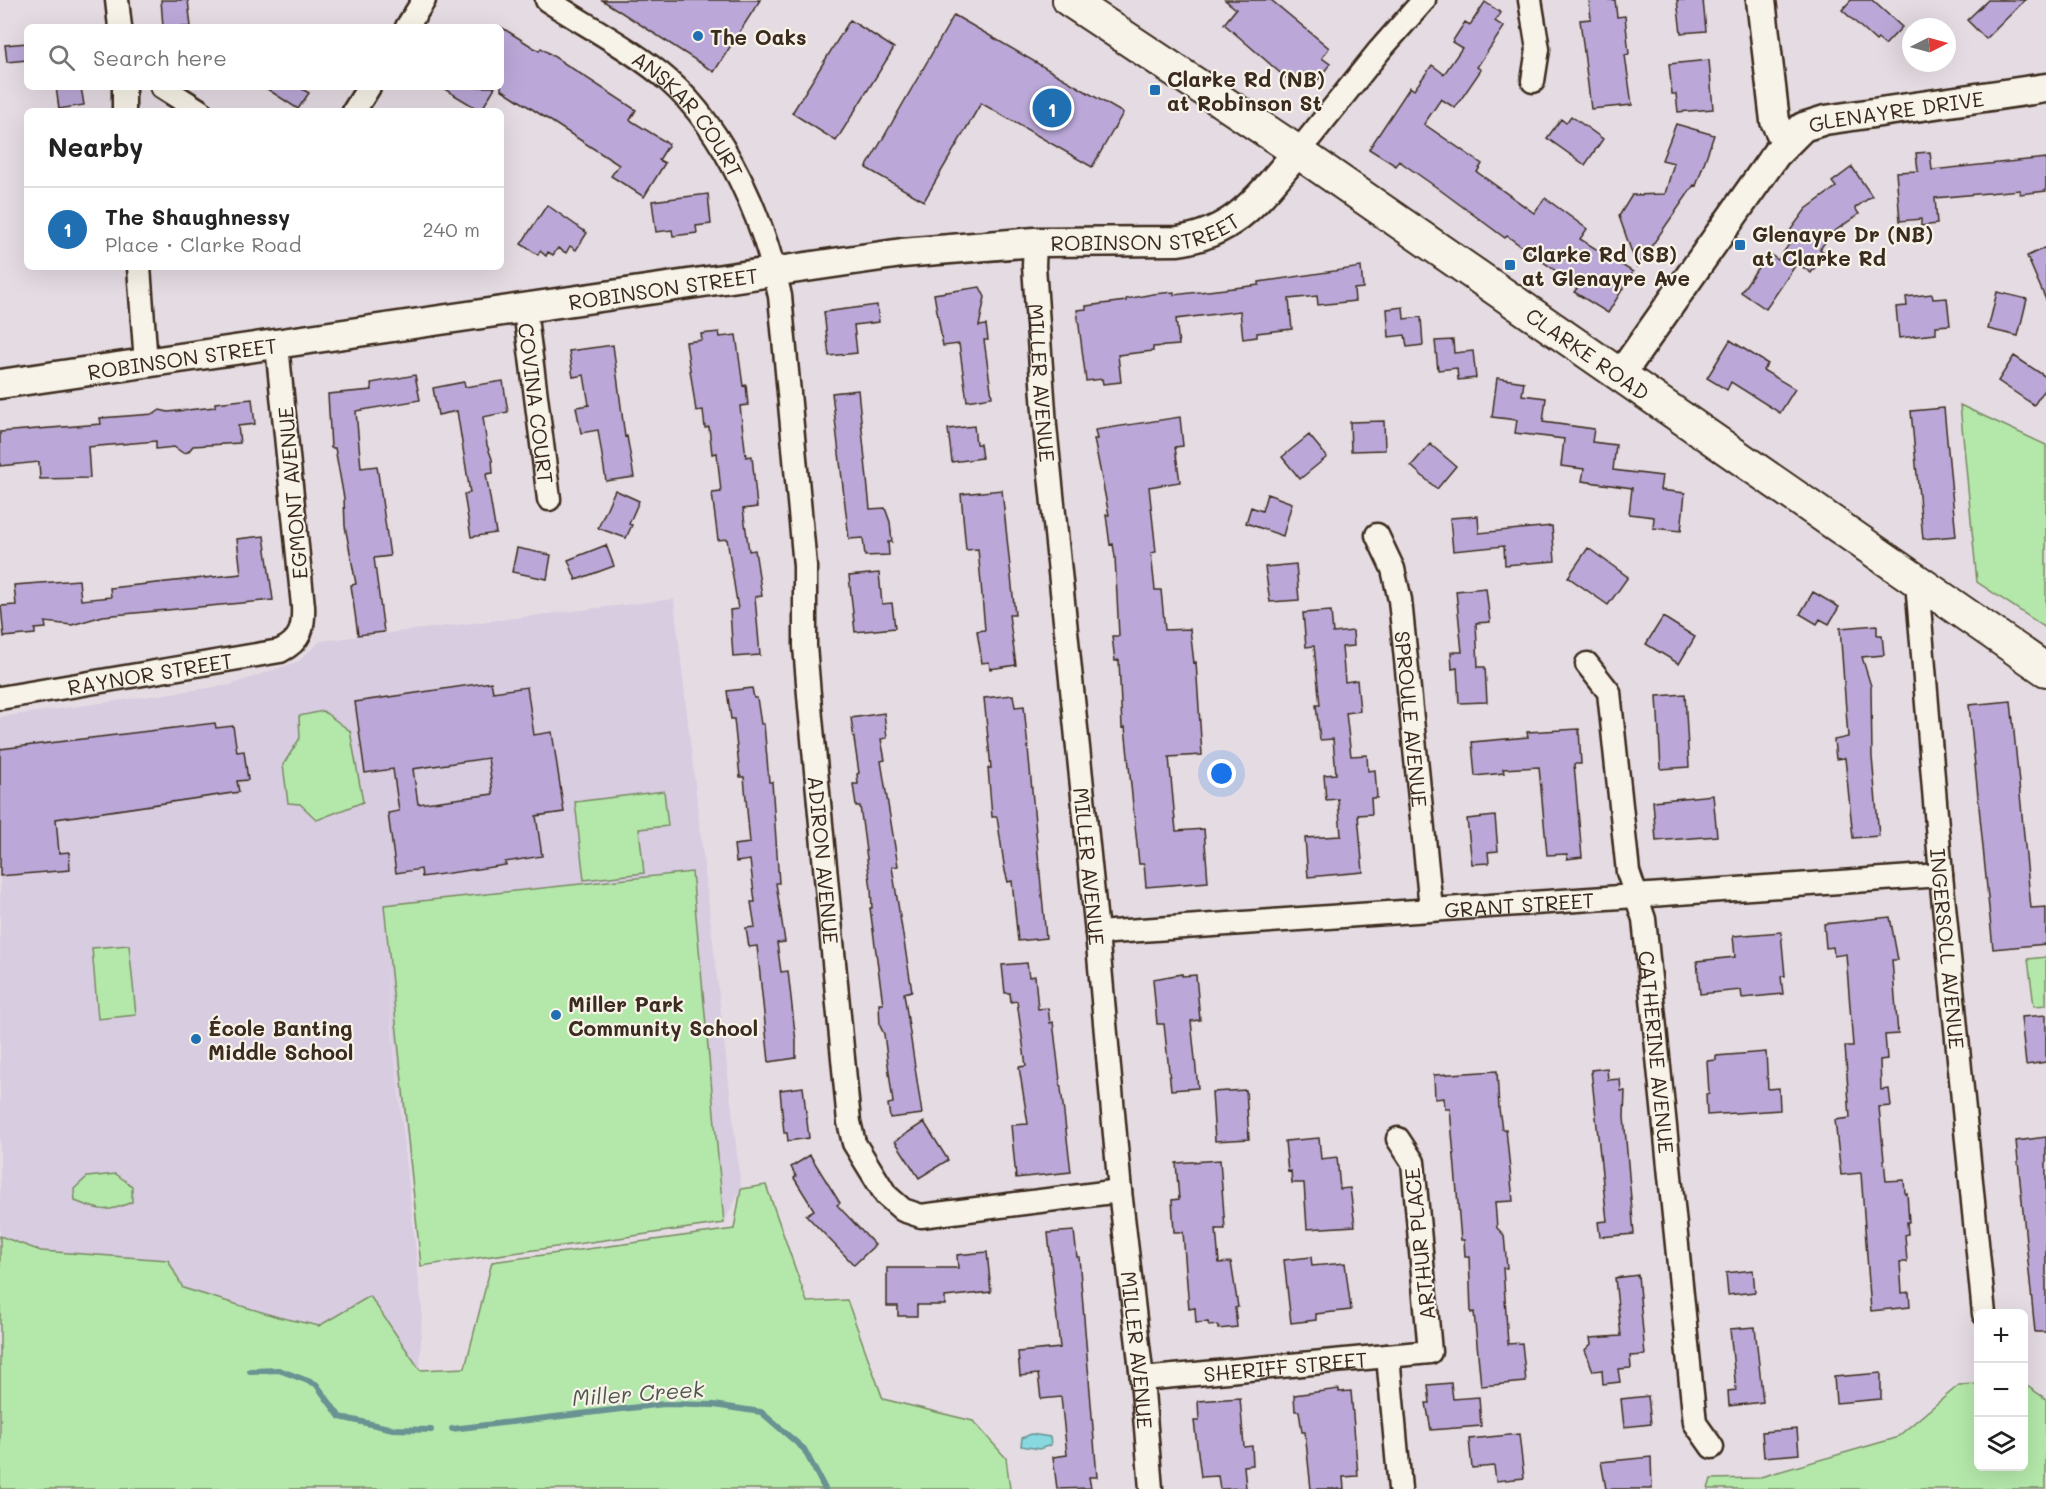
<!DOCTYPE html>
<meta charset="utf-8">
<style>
:root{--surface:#fff;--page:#f6f6f6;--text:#222;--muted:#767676;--line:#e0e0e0;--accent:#1f6fb2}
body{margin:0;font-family:Mali,sans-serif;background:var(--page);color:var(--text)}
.controls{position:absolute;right:18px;bottom:18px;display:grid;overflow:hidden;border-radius:9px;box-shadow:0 6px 24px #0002}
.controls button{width:54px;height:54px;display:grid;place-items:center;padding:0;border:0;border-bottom:2px solid var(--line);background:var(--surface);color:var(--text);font:30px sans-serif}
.compass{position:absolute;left:1902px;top:18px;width:54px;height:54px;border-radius:50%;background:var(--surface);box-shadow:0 6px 24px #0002;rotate:84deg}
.you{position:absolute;left:1222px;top:774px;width:21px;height:21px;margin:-15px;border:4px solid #fff;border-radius:50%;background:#1a73e8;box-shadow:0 0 0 9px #1a73e833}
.badge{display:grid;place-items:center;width:39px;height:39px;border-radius:50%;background:var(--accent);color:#fff;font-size:20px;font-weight:700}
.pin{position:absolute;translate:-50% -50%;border:3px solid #fff;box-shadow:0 2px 6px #0006}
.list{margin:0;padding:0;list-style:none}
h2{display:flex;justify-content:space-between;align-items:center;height:78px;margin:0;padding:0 24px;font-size:26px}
h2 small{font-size:20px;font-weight:400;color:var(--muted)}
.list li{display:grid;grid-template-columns:39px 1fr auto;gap:18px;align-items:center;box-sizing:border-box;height:84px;padding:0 24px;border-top:2px solid var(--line)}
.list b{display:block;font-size:22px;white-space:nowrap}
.list p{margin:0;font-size:20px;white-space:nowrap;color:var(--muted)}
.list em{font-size:20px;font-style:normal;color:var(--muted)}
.icon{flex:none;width:33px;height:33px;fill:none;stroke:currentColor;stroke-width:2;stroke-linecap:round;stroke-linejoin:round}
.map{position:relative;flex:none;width:2046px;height:1489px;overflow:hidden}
.search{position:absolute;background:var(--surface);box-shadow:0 6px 24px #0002;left:24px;top:24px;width:480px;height:66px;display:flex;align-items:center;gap:15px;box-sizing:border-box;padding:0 21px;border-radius:9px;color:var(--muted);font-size:22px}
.panel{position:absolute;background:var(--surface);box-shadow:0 6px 24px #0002;left:24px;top:108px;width:480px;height:162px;border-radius:9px}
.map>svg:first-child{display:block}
</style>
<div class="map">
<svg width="2046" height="1489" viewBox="0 0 2046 1489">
<rect width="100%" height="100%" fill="#e5dce3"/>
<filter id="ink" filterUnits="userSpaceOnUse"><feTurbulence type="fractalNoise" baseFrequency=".0167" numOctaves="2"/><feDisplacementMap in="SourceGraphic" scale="12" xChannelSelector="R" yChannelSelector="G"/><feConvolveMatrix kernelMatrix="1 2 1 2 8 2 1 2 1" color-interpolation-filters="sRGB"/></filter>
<g filter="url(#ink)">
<path fill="#d8cce0" d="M674,599L741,1189L724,1223L421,1266L383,943L422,1309L420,1370L370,1296L319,1326L278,1317L183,1288L168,1260L41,1251L0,1236V717L230,685L299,661L320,641Z"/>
<path fill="#b4e8aa" stroke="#788964" stroke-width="1.5" d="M1960,405L2046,445V628L1977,582Z
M323,711L350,731L363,802L317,820L300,804L288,803L283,765L300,738L299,716Z
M664,791L668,826L639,829L644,873L584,880L575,802Z
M692,872L724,1223L421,1266L384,905Z
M129,945L136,1015L98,1019L92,948Z
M2046,957V1005L2034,1006L2028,959Z
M116,1174L132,1186V1202C107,1213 100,1211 75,1201L74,1189L87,1177Z
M766,1185L807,1302L847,1300L883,1399L973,1421L1006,1458L1010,1489H0V1236L41,1251L168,1260L183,1288L278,1317L319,1326L370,1296L420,1370L465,1368L492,1262L734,1229L741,1189Z
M1978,1384V1466H2024V1384L2046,1399V1489H1708L1711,1479L1757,1478L1896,1438L1959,1385Z"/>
<path fill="#87d8df" stroke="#699292" stroke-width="1.5" d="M1031,1434L1050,1437L1051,1445L1039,1449L1021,1446L1022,1438Z"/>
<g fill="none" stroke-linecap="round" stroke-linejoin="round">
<path stroke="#699292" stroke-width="6" d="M250,1371L279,1370L316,1384L340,1417L393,1429L431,1430
M452,1429L664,1404L714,1405L761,1412L804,1449L825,1489"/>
</g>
<path fill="#bba8d8" stroke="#3b2a1e" stroke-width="1.5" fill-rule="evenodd" d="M161,0H188L191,27H163Z
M602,0H760L714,72Z
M1225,0H1271L1329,48L1322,58L1330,64L1314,85L1301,74L1293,84L1224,24L1236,9Z
M1589,0H1615L1617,17L1625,16L1629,54L1625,55L1632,105L1591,109L1580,20L1591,19Z
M1677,0H1703L1706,31L1681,33Z
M1851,0H1872L1902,27L1885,45L1878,39L1876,41L1842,10Z
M1988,0H2025L1986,39L1967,20Z
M1485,2L1501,13L1495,21L1504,27L1477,67L1481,70L1455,108L1441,99L1424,124L1482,164L1477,172L1534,213L1545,198L1587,229L1580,239L1633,272L1608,313L1574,292L1578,287L1507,236L1505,238L1436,187L1399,161L1396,166L1369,149L1410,87L1414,90L1432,65L1444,74L1462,48L1452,42L1465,22L1470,25Z
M954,15L1123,113L1092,167L981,103L924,201L866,168Z
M850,20L894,48L836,141L792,113Z
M501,27L539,51L541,48L636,110L630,120L669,144L659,160L665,163L644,197L611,176L619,165L501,89Z
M27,43V60L7,62L5,45Z
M1709,60L1713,109L1678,112L1676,94H1672L1669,64Z
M56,87H81L84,105L59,109Z
M264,87H299L309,93L298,109Z
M441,87H495L481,111Z
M1571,116L1603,139L1585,165L1547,138L1561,119L1566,123Z
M1676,124L1714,135L1696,186L1694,185L1637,267L1619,216L1632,195L1665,194L1674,163L1662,160Z
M1930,152L1932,170L2046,158V191L2020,194V190L1935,198L1937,224L1921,226V219L1900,221L1896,172L1918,171L1916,153Z
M1852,167L1872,196L1855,208L1859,214L1832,233L1820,249L1825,253L1811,273L1797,263L1766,309L1741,292L1768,253L1778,260L1795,236L1789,232L1806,209L1836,187L1832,182Z
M708,194L711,224L696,226L697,233L673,236L672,230L656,232L652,201Z
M547,205L587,233L576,250L570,246L566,253L558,248L553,255L548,252L546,256L540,251L538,255L521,244Z
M2046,247V300L2027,256Z
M1361,267L1363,288L1354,289L1355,301L1318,305L1317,296L1289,299L1292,329L1257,333V337L1243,339L1240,311L1176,319L1179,345L1153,347V351L1118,355L1121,382L1103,384L1102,379L1086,381L1077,310L1086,309V306L1126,301V299L1153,294L1174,292V295L1259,285V282Z
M980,287L985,297L979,326L986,325L988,340H984L992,397L967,401L959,344L943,346L934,294Z
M1997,292L2027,299L2018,336L1988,329Z
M1932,294L1933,299L1947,298L1950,325L1936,326V334L1899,338L1896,307L1907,306L1906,297Z
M877,305L879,322L854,325L857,353L829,356L824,312Z
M1403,307L1404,319L1421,317L1423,345L1407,347L1405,335L1389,337L1387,309Z
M719,332L720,337L736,335L743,386L746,385L748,405L740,406L746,457L752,456L757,507L743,509L749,551L755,550L762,596L755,597L760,655L733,657L730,610L738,609L727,539L718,540L712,493L721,492L717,453L712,454L709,427L705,428L703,410L696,411L686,342L702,340L701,334Z
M1453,340L1454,353L1473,351L1476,378L1458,380L1457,368L1438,370L1435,341Z
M1730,340L1768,364L1763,370L1795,389L1780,413L1731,382L1727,390L1707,378Z
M613,345L625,437L627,436L634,477L606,481L598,430L581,433L576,407L589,405L584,375L573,377L569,351Z
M2014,356L2046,377V387L2034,405L1998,381Z
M415,375L420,400L356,411L361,468L377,466L390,556L374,558L384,632L358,635L351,585L356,584L345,526L344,498L335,448H331L328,394L372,390L371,383Z
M1497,378L1524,382L1522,395L1546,398L1543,422L1594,429L1592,442L1616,445L1613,470L1662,476L1660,490L1685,493L1681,531L1653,528L1654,517L1629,514L1632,488L1582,481L1584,469L1561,466L1564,439L1515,433L1517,420L1492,417Z
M503,381L508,412L483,417L487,445L492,459L493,473L486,474L496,533L471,537L464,494L470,493L457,411L438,415L433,388L464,382L465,387Z
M858,390L870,509L885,508L890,522L892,542H888L889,555L865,556L863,538L849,539L832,393Z
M252,399L255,424L238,426L240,443L193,446L188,452L183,453L174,447L156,449V441L88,447L90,478L40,479L39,462L0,466V432L101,424L100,418L154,414L160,410L168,412L215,407V403Z
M1944,408L1956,536L1923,539L1911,411Z
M1180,417L1183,446L1175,447L1180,482L1149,487L1156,552L1151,553L1155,590H1161L1165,630L1190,629L1194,663L1196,662L1202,755L1169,757L1176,831L1204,829L1208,882L1146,887L1144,864H1139L1125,727L1122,728L1119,660L1115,661L1112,636H1119L1115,557L1113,544L1110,545L1106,515H1109L1094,439H1097L1095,430Z
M1384,421L1385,450L1351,451L1350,422Z
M974,426L976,444H980L982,458L952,462L948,429Z
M1309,435L1327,457L1300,479L1282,457Z
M1430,444L1456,466L1437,489L1411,466Z
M615,490L639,501L629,524L632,525L626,538L598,528Z
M1002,490L1015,615H1009L1016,665L990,669L989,662L982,663L977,631L985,630L978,549L966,550L961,494Z
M1267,494L1292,503L1283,536L1246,523L1251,507L1262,511Z
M1478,516L1479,533L1552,526L1555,561L1505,565L1504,546L1453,551L1450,518Z
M264,536L273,600L103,616L72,625L45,622L46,628L35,629V634L4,637L1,606L16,605L14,585L79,580L81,600L111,597L110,588L241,574L237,539Z
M606,545L614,566L576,580L568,560Z
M517,548L551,555L547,579L512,572Z
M1588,548L1628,577L1608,605L1568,577Z
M1296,564L1299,600L1270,602L1265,567Z
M879,573L882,604L892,603L895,628L855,632L849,576Z
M1486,588L1490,622L1476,623L1478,667H1485L1487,702L1459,703L1457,668L1452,669L1451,652H1462L1456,591Z
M1813,592L1839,607L1829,624L1820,619L1817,624L1800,614Z
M1331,611L1333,633L1353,631L1354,646L1342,647L1345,682L1357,680L1360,711L1346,713L1351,756L1367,755L1368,771L1375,770L1377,798H1371L1372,814L1358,815L1363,872L1308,877L1305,838L1341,836L1338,799L1326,800L1324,775L1336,774L1333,739L1320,740L1316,705H1320L1314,646L1306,647L1303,613Z
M1663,617L1695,637L1679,664L1646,644Z
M1877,625V635H1882L1884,655L1862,657L1871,686L1872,757L1879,836L1853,838L1845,758L1836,759L1834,740L1848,737L1840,628Z
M491,682L493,692L527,687L534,735L552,732L564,812L536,816L542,856L505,862L506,865L422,877L421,869L396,873L388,813L399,811L393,769L365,773L355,702ZM488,758L493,794L418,804L413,769Z
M752,688L754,698H757L761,724H764L769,782H772L779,883H776L785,942L777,943L781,972L788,971L796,1042V1058L769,1062L757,946L749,947L746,928L755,927L751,902H755L750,860L736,862L734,845L750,843L744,777H740L734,719H731L727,691Z
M1685,694L1689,767L1661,769L1657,696Z
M1013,695L1015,707L1024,706L1046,938L1018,941L1012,881L1008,882L1005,871L997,817H992L988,768H991L984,698Z
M2011,701L2031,908L2046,907V944L1993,949L1969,705Z
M884,713L887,738L881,739L885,760L881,761L898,866L892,867L912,991L904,993L922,1114L890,1118L888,1104L893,1103L884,1034L880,1026L879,1004H883L870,908H872L871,889L860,806H856L853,784H858L857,774L859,773L851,718Z
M215,723L216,728L233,726L237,752L244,751L248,780L237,781L239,792L56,819L59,853L69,852L70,870L0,876V749Z
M1579,729L1581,764H1574L1582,857L1567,859V854L1547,855L1539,767L1503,769L1504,773L1475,776L1472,742L1528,737L1527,732Z
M1713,795L1717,836L1656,841L1653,801Z
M1495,816L1498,851L1488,852L1489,863L1472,864L1467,819Z
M1890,917L1898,960H1892L1898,1034L1885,1035L1887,1059L1880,1060L1881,1090L1889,1089L1891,1106L1879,1107L1886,1181L1904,1180L1905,1194L1907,1193L1909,1222H1907L1908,1234L1905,1235L1907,1262H1900L1902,1293L1909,1292L1910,1307L1871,1311L1861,1173L1841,1175L1835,1120L1850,1118L1845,1046H1853L1846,954L1834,956L1833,947L1826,948L1824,924Z
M1781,932L1785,976H1781L1783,994L1742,998L1741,990L1700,994L1697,961L1735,957L1733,936Z
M1027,963L1029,977L1035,976L1038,1009L1048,1008L1050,1023L1053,1022L1071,1172L1016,1178L1011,1125L1028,1124L1019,1067L1026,1066L1017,1001L1011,1002L1010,993H1005L1002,965Z
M1182,974V976L1196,975L1200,1020L1191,1021L1198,1088L1171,1090L1164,1024H1157L1153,979Z
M2046,1015V1062L2026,1065L2021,1017Z
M1766,1052L1768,1089L1779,1088L1780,1110L1707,1115L1706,1094L1709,1093L1707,1061L1716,1060V1056Z
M1607,1068L1608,1080L1620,1079L1621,1091H1625L1624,1117L1634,1234L1600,1237L1598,1222L1607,1221L1591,1070Z
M1497,1071L1499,1109L1502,1129H1506L1513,1201L1495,1202L1497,1228L1504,1235L1507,1268H1503L1508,1344L1522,1343L1526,1382L1481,1386L1474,1312L1471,1313L1469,1257H1465L1464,1240H1461L1450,1109H1445L1444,1098L1435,1099L1434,1075Z
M803,1087L809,1138L788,1141L787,1133H784L780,1090Z
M1246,1090L1249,1139L1215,1141L1212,1092Z
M924,1122L948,1160L919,1178L895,1141Z
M2046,1137V1332H2035L2016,1141Z
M1319,1138L1321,1159L1337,1157L1340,1189L1350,1188L1355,1226L1307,1229L1304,1183H1292L1291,1171L1288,1172L1285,1141Z
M810,1155L840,1203L837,1205L875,1245L854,1265L806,1215L814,1210L794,1178L796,1176L791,1167Z
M1220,1160L1225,1229H1216L1219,1263L1231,1262L1238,1307L1235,1308L1237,1327L1218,1329V1325L1209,1326L1208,1322L1196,1323L1195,1308L1189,1309L1183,1232H1174L1172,1200L1179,1199L1176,1163Z
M1074,1231L1077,1257H1079L1097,1477H1089L1091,1488L1057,1489L1053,1457L1067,1455L1061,1397L1041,1399L1038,1374L1020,1376L1018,1352L1060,1348L1048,1233Z
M987,1252L991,1292L945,1297V1305H917V1316H898V1306H887V1268H958L957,1255Z
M1311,1257L1312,1266L1345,1263L1351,1310L1316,1314V1320L1291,1323L1284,1260Z
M1753,1270L1755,1292L1728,1295L1726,1273Z
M1638,1275L1645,1355L1630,1356L1631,1368L1618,1369L1620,1382L1603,1384L1602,1370L1593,1371L1585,1350L1591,1344L1590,1338L1621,1336L1615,1278Z
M1755,1327L1763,1402L1729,1406L1728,1391L1736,1390L1730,1329Z
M1881,1373V1399L1836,1403L1834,1377Z
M1451,1383L1453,1399L1479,1397L1481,1426L1431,1430L1426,1403H1430L1428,1385Z
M1339,1389V1392L1351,1391L1358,1476L1343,1477L1344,1489H1311L1305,1432H1302L1299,1411H1295L1294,1395Z
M1648,1396L1651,1424L1624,1427L1621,1399Z
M1240,1398L1244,1447L1252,1446L1253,1465L1244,1466L1246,1488L1220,1489L1218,1476L1201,1477L1194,1421H1199L1198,1401Z
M1797,1429L1799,1454L1764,1457L1762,1432Z
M1519,1434L1524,1478L1496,1481L1494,1466L1472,1468L1469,1439Z
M1651,1457L1652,1489H1606L1601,1462Z"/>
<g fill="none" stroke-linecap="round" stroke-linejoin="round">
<g stroke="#3b2a1e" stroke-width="27">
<g id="minor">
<path d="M117,0L120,27"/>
<path id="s1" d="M547,0C585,25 635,51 669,81C726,131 765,223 780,296L805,566V646L810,707L849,1122L854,1143L886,1195L903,1210L921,1216L1120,1191"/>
<path d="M1530,0L1538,49L1533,81"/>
<path d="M407,27L424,0"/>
<path d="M124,87V111"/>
<path d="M162,87L200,111"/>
<path d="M354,111L369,87"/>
<path d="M1298,152L1379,51L1424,0"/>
<path id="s2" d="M1035,242L1034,266L1045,426L1097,933L1120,1191L1142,1379L1151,1489"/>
<path d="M139,267L146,363"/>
<path id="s3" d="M525,310L549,499"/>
<path id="s4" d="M1377,535L1393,569L1400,600L1431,908"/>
<path id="s5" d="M1917,582L1941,875L1984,1314"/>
<path id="s6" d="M1587,664L1609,692L1628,872L1644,919L1695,1423L1712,1447"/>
<path id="s7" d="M0,698L280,651C301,641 304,628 303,606L277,345"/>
<path id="s8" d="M1097,933L1941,875"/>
<path d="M1388,1356L1400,1489"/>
<path id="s9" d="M1142,1379L1430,1352L1413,1162L1398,1139"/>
</g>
</g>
<g stroke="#3b2a1e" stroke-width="33">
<g id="tertiary">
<path d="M1761,0L1775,121L1786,144"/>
<path id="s10" d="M1621,374L1776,154L1803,127L1825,120L2046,88"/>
<path id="s11" d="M0,384L902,253L1035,242L1178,241C1238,232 1260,195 1298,152"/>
</g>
</g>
<g stroke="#3b2a1e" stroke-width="36">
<g id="secondary">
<path id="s12" d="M1069,0L1298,152L2046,670"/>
</g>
</g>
<use href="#minor" stroke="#f7f3e8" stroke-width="22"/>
<use href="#tertiary" stroke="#f7f3e8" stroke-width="28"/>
<use href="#secondary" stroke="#f7f3e8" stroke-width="32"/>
</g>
</g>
<g fill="#1f6fb2" stroke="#f7f3e8" stroke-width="2">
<circle cx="698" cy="36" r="6"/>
<rect x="1149" y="84" width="12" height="12" rx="3"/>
<rect x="1734" y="239" width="12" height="12" rx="3"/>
<rect x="1504" y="259" width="12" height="12" rx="3"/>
<circle cx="556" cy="1015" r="6"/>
<circle cx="196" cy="1039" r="6"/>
</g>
<g text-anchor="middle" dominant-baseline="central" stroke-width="4.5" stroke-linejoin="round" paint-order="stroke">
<g font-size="21" font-weight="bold" fill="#3b2a1e" stroke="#f7f3e8" text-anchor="start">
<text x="710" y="36">The Oaks</text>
<text x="1167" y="78">Clarke Rd (NB)<tspan x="1167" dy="24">at Robinson St</tspan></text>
<text x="1752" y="233">Glenayre Dr (NB)<tspan x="1752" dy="24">at Clarke Rd</tspan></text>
<text x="1522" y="253">Clarke Rd (SB)<tspan x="1522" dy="24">at Glenayre Ave</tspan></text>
<text x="568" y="1003">Miller Park<tspan x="568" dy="24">Community School</tspan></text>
<text x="208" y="1027">École Banting<tspan x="208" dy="24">Middle School</tspan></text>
</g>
<g font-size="21" fill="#3b2a1e" stroke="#f7f3e8">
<text stroke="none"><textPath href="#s10" startOffset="402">GLENAYRE DRIVE</textPath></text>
<text stroke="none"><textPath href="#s1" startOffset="184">ANSKAR COURT</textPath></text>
<text stroke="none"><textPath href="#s11" startOffset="1156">ROBINSON STREET</textPath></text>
<text stroke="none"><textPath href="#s11" startOffset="670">ROBINSON STREET</textPath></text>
<text stroke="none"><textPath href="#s12" startOffset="628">CLARKE ROAD</textPath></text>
<text stroke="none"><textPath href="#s11" startOffset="184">ROBINSON STREET</textPath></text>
<text stroke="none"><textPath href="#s2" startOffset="141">MILLER AVENUE</textPath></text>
<text stroke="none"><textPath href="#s3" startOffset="94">COVINA COURT</textPath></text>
<text transform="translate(292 493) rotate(-95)">EGMONT AVENUE</text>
<text stroke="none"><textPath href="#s7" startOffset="152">RAYNOR STREET</textPath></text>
<text stroke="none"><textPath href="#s4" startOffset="189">SPROULE AVENUE</textPath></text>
<text stroke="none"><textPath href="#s1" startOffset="958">ADIRON AVENUE</textPath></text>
<text stroke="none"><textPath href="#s2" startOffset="627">MILLER AVENUE</textPath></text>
<text stroke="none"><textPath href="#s8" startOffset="423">GRANT STREET</textPath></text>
<text stroke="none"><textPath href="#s5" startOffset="368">INGERSOLL AVENUE</textPath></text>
<text stroke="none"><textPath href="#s6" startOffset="400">CATHERINE AVENUE</textPath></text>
<text transform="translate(1419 1244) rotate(-96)">ARTHUR PLACE</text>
<text stroke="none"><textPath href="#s2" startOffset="1113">MILLER AVENUE</textPath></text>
<text stroke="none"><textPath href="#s9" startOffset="144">SHERIFF STREET</textPath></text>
</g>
<g font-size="22" font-style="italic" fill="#4e564e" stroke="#f7f3e8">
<text transform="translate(638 1393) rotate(-4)">Miller Creek</text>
</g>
</g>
</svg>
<div class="controls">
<button>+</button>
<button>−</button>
<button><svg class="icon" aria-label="layers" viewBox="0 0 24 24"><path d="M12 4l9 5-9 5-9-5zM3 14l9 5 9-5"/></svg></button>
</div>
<svg class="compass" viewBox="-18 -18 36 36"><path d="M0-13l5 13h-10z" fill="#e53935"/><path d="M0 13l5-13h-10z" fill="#767676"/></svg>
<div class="you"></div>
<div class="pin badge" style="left:1052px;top:108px">1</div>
<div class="search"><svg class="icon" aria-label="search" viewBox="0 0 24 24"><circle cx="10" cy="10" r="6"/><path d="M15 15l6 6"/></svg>Search here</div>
<section class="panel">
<h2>Nearby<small></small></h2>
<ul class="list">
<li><span class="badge">1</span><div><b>The Shaughnessy</b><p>Place · Clarke Road</p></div><em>240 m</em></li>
</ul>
</section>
</div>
